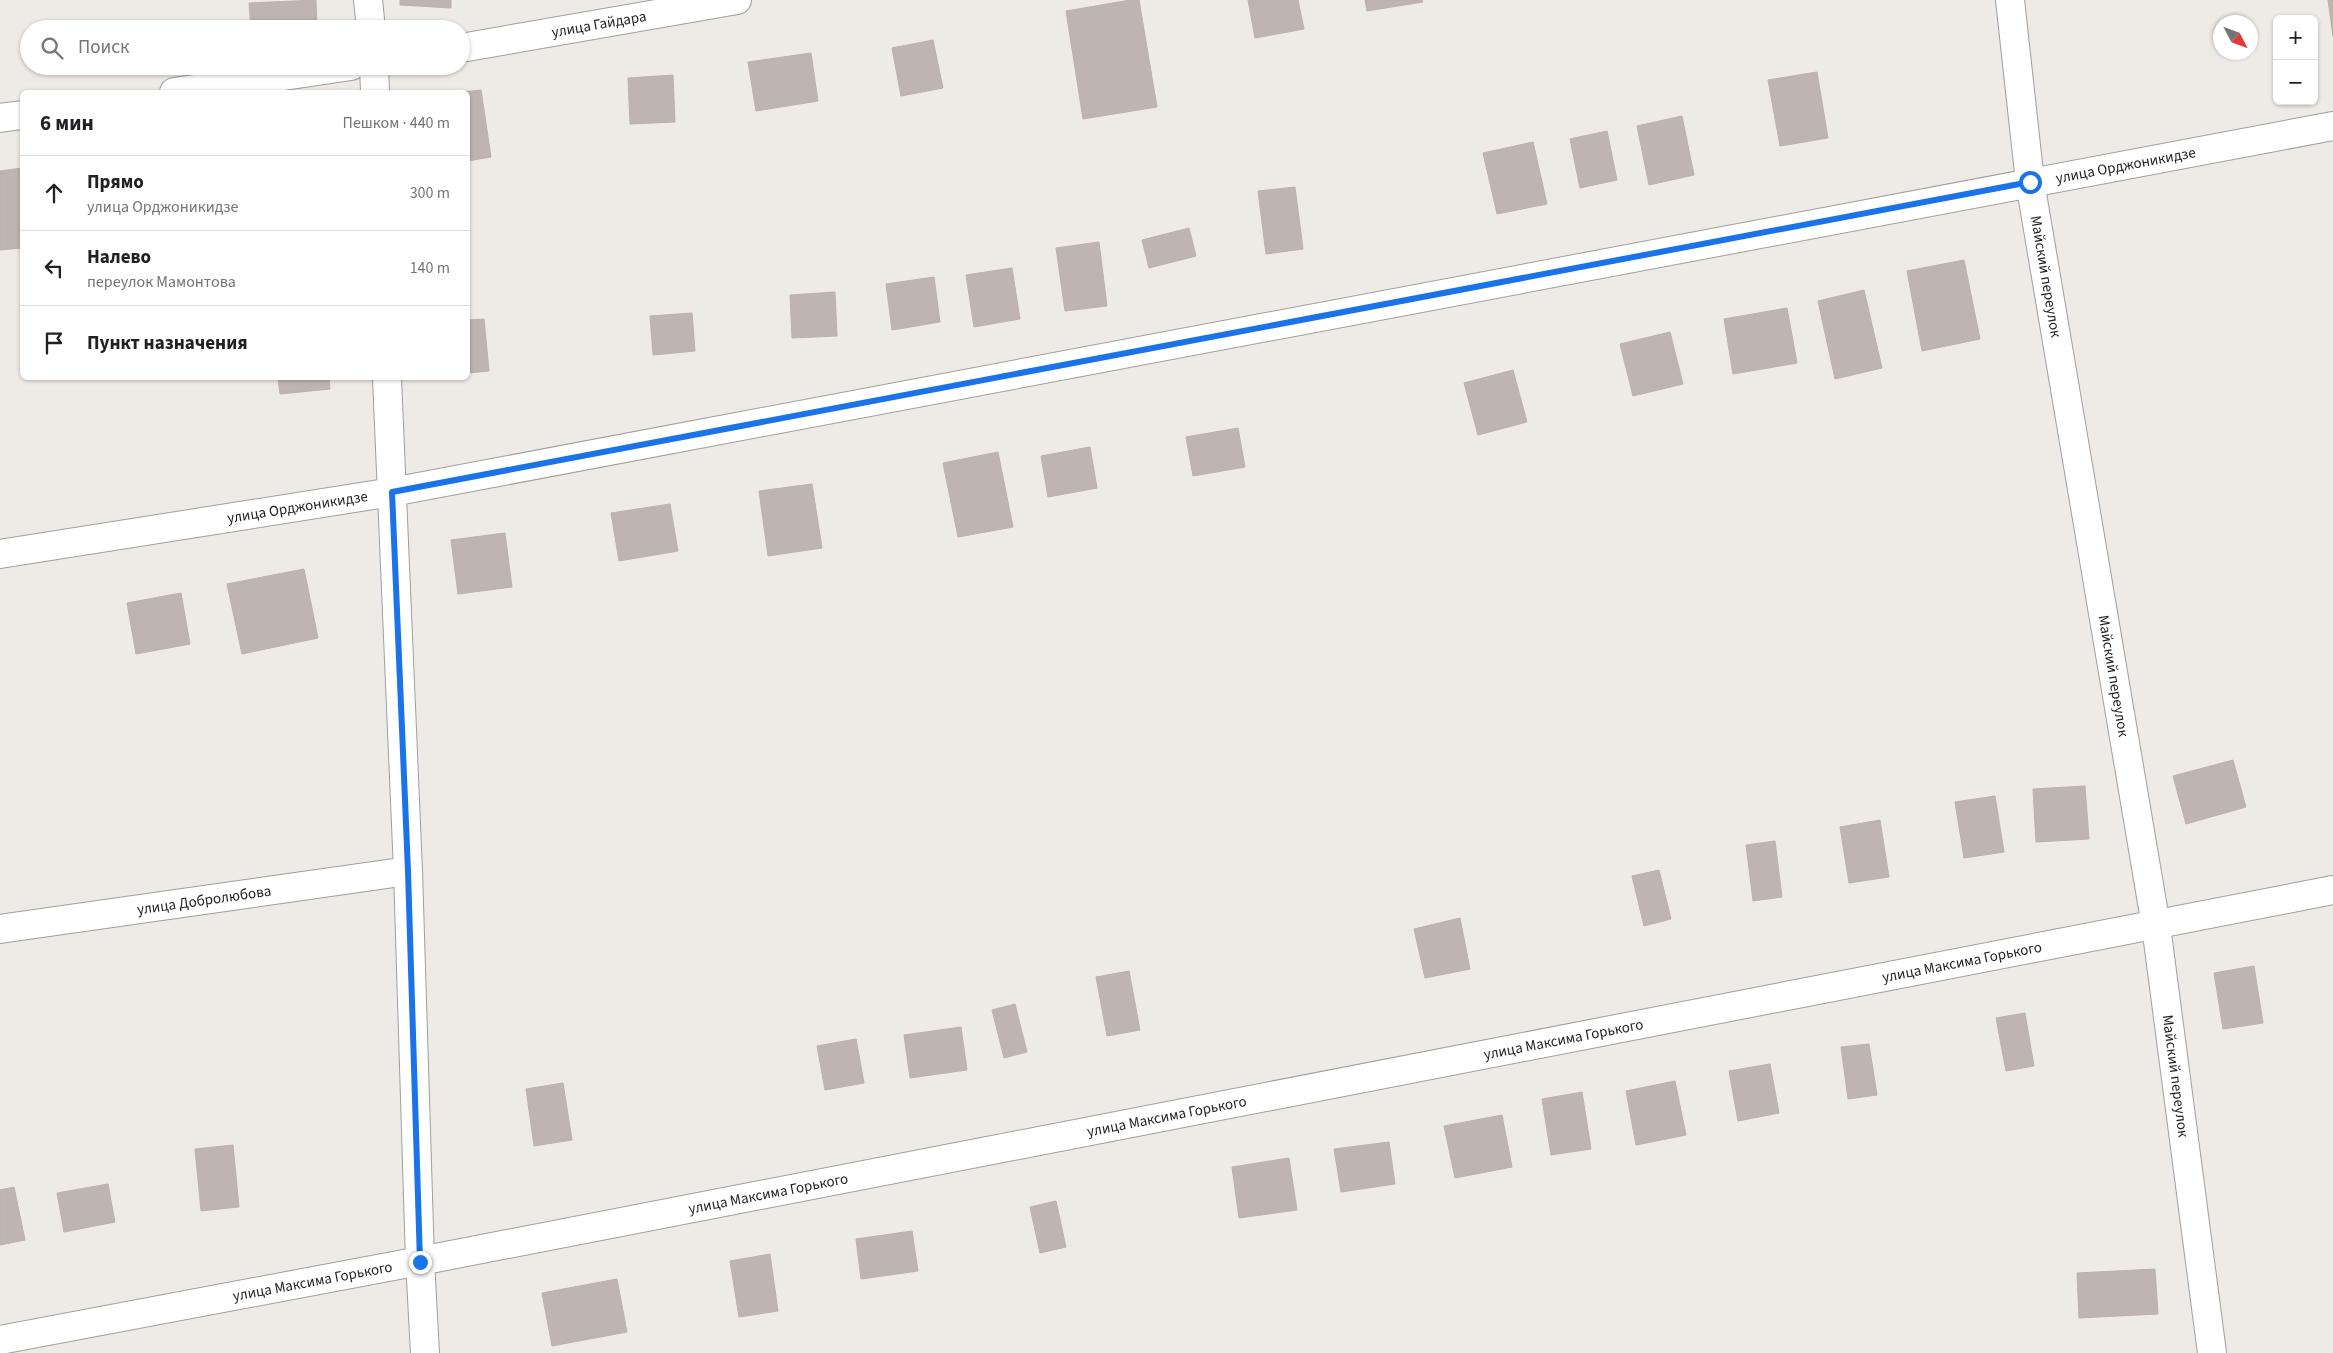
<!DOCTYPE html>
<html lang="ru">
<meta charset="utf-8">
<style>
:root{--surface:#fff;--page:#f2f2f2;--text:#202124;--muted:#757577;--line:#e0e0e0}
body{margin:0;font-family:"Source Sans 3",sans-serif;background:var(--page);color:var(--text)}
.controls{position:absolute;right:15px;top:15px;display:grid;overflow:hidden;border-radius:8px;box-shadow:0 1px 4px #0004}
.controls button{width:45px;height:45px;display:grid;place-items:center;padding:0;border:0;border-bottom:1px solid var(--line);background:var(--surface);color:var(--text);font:25px sans-serif}
.compass{position:absolute;left:2213px;top:15px;width:45px;height:45px;border-radius:50%;background:var(--surface);box-shadow:0 1px 4px #0004;rotate:131deg}
.stop{position:absolute;width:15px;height:15px;margin:-11px;border:4px solid #1a73e8;border-radius:50%;background:#fff}
.stop.end{background:#1a73e8;border-color:#fff;box-shadow:0 1px 5px #0008}
.list{margin:0;padding:0;list-style:none}
h2{display:flex;justify-content:space-between;align-items:center;height:65px;margin:0;padding:0 20px;font-size:21px}
h2 small{font-size:16px;font-weight:400;color:var(--muted)}
.list li{display:grid;grid-template-columns:32px 1fr auto;gap:15px;align-items:center;box-sizing:border-box;height:75px;padding:0 20px;border-top:1px solid var(--line)}
.list b{display:block;font-size:19px;white-space:nowrap}
.list p{margin:0;font-size:16px;white-space:nowrap;color:var(--muted)}
.list em{font-size:16px;font-style:normal;color:var(--muted)}
.icon{flex:none;width:28px;height:28px;fill:none;stroke:currentColor;stroke-width:2;stroke-linecap:round;stroke-linejoin:round}
.map{position:relative;flex:none;width:2333px;height:1353px;overflow:hidden}
.search{position:absolute;background:var(--surface);box-shadow:0 1px 4px #0004;left:20px;top:20px;width:450px;height:55px;display:flex;align-items:center;gap:12px;box-sizing:border-box;padding:0 18px;border-radius:28px;color:var(--muted);font-size:19px}
.panel{position:absolute;background:var(--surface);box-shadow:0 1px 4px #0004;left:20px;top:90px;width:450px;height:290px;border-radius:8px}
.map>svg:first-child{display:block}
</style>
<div class="map">
<svg width="2333" height="1353" viewBox="0 0 2333 1353">
<rect width="100%" height="100%" fill="#eeeae5"/>
<path fill="#beb5b2" stroke="#beb0a9" d="M316,0L317,29H251L249,3Z
M400,0H451V8L400,5Z
M1130,0H1139L1157,107L1083,119L1066,11Z
M1248,0H1298L1304,29L1255,38Z
M1365,0H1422L1423,2L1367,11Z
M2328,0H2333V36Z
M933,40L943,88L901,96L892,48Z
M811,53L818,101L756,111L748,62Z
M1817,72L1828,138L1780,146L1768,80Z
M673,75L675,122L630,124L628,78Z
M481,90L491,157L468,161V92H462Z
M1682,116L1694,175L1649,185L1637,126Z
M1607,131L1617,180L1580,188L1570,139Z
M1533,142L1547,204L1497,214L1483,153Z
M22,168V248L0,250V171Z
M1295,187L1303,249L1266,254L1258,191Z
M1189,228L1196,256L1149,268L1142,240Z
M1099,242L1107,306L1065,311L1056,248Z
M1964,260L1980,339L1922,351L1907,271Z
M1012,268L1020,319L974,327L966,275Z
M934,277L940,322L892,330L886,284Z
M1864,290L1882,368L1835,379L1818,301Z
M835,292L837,336L792,338L790,295Z
M1787,308L1797,363L1733,374L1724,319Z
M692,313L695,351L653,355L650,316Z
M484,319L489,371L468,373V320Z
M1670,332L1683,384L1633,396L1620,344Z
M1513,370L1527,422L1478,435L1464,383Z
M278,378H329L330,389L280,394Z
M1238,428L1245,467L1193,476L1186,437Z
M1090,447L1097,488L1048,497L1041,456Z
M998,452L1013,527L958,537L943,463Z
M812,484L822,548L768,556L759,491Z
M670,504L678,551L619,561L611,513Z
M505,533L512,587L458,594L451,540Z
M304,569L318,638L242,654L227,584Z
M181,593L190,644L136,654L127,603Z
M2233,760L2246,807L2186,824L2173,776Z
M2085,786L2089,839L2036,842L2033,789Z
M1995,796L2004,852L1964,858L1955,802Z
M1880,820L1889,877L1849,883L1840,827Z
M1775,841L1782,897L1753,901L1746,845Z
M1659,870L1671,919L1644,926L1632,876Z
M1460,918L1470,969L1425,978L1414,929Z
M2254,966L2263,1023L2223,1029L2214,973Z
M1129,971L1140,1030L1107,1036L1096,977Z
M1015,1004L1027,1052L1004,1058L992,1010Z
M2025,1013L2034,1066L2006,1071L1996,1018Z
M961,1027L967,1070L910,1078L904,1035Z
M856,1039L864,1083L825,1090L817,1046Z
M1869,1044L1877,1095L1848,1099L1841,1047Z
M1770,1064L1779,1113L1738,1121L1729,1071Z
M1675,1081L1686,1135L1636,1145L1626,1091Z
M563,1083L572,1140L534,1146L526,1089Z
M1582,1092L1591,1149L1551,1155L1542,1099Z
M1502,1115L1512,1167L1455,1178L1444,1126Z
M1389,1142L1395,1184L1341,1192L1334,1149Z
M233,1145L239,1207L201,1211L195,1149Z
M1289,1158L1297,1210L1239,1218L1232,1167Z
M108,1184L115,1222L64,1232L57,1193Z
M14,1187L25,1240L0,1245V1190Z
M1056,1201L1066,1247L1040,1253L1030,1207Z
M912,1231L918,1271L861,1279L856,1239Z
M770,1254L778,1311L739,1317L730,1261Z
M2155,1269L2158,1314L2079,1318L2077,1273Z
M617,1279L627,1332L552,1346L542,1293Z"/>
<g fill="none" stroke-linecap="round" stroke-linejoin="round">
<g stroke="#9f9f9f" stroke-width="30">
<g id="minor">
<path d="M368,0L371,29"/>
<path id="s1" d="M2010,0L2030,182L2156,926L2212,1353"/>
<path id="s2" d="M461,48L737,0"/>
<path d="M374,66L375,92"/>
<path d="M174,92L351,66"/>
<path d="M0,118L22,115"/>
<path d="M387,378L408,871L420,1261L425,1353"/>
<path id="s3" d="M0,554L392,492L2333,126"/>
<path id="s4" d="M0,929L408,871"/>
<path id="s5" d="M0,1340L420,1261L2333,890"/>
</g>
</g>
<use href="#minor" stroke="#fff" stroke-width="28"/>
</g>
<g fill="none" stroke-linecap="round" stroke-linejoin="round">
<path stroke="#1a73e8" stroke-width="6" d="M420,1262L408,871L392,492L2030,182"/>
</g>
<g text-anchor="middle" dominant-baseline="central" stroke-width="4.5" stroke-linejoin="round" paint-order="stroke">
<g font-size="15" fill="#1e1e1e" stroke="#fff">
<text stroke="none"><textPath href="#s2" startOffset="140">улица Гайдара</textPath></text>
<text stroke="none"><textPath href="#s3" startOffset="2161">улица Орджоникидзе</textPath></text>
<text stroke="none"><textPath href="#s1" startOffset="279">Майский переулок</textPath></text>
<text stroke="none"><textPath href="#s3" startOffset="301">улица Орджоникидзе</textPath></text>
<text stroke="none"><textPath href="#s1" startOffset="684">Майский переулок</textPath></text>
<text stroke="none"><textPath href="#s4" startOffset="206">улица Добролюбова</textPath></text>
<text stroke="none"><textPath href="#s5" startOffset="1998">улица Максима Горького</textPath></text>
<text stroke="none"><textPath href="#s5" startOffset="1592">улица Максима Горького</textPath></text>
<text stroke="none"><textPath href="#s1" startOffset="1089">Майский переулок</textPath></text>
<text stroke="none"><textPath href="#s5" startOffset="1188">улица Максима Горького</textPath></text>
<text stroke="none"><textPath href="#s5" startOffset="782">улица Максима Горького</textPath></text>
<text stroke="none"><textPath href="#s5" startOffset="318">улица Максима Горького</textPath></text>
</g>
</g>
</svg>
<div class="controls">
<button>+</button>
<button>−</button>
</div>
<svg class="compass" viewBox="-18 -18 36 36"><path d="M0-13l5 13h-10z" fill="#e53935"/><path d="M0 13l5-13h-10z" fill="#757577"/></svg>
<div class="stop" style="left:2030px;top:182px"></div>
<div class="stop end" style="left:420px;top:1262px"></div>
<div class="search"><svg class="icon" aria-label="search" viewBox="0 0 24 24"><circle cx="10" cy="10" r="6"/><path d="M15 15l6 6"/></svg>Поиск</div>
<section class="panel">
<h2>6 мин<small>Пешком · 440 m</small></h2>
<ul class="list">
<li><svg class="icon" aria-label="ahead" viewBox="0 0 24 24"><path d="M12 20V5M6 11l6-6 6 6"/></svg><div><b>Прямо</b><p>улица Орджоникидзе</p></div><em>300 m</em></li>
<li><svg class="icon" aria-label="left" viewBox="0 0 24 24"><path d="M17 20v-9H6M10 6l-5 5 5 5"/></svg><div><b>Налево</b><p>переулок Мамонтова</p></div><em>140 m</em></li>
<li><svg class="icon" aria-label="arrive" viewBox="0 0 24 24"><path d="M6 21V4h12l-3 4 3 4H6"/></svg><div><b>Пункт назначения</b></div></li>
</ul>
</section>
</div>
